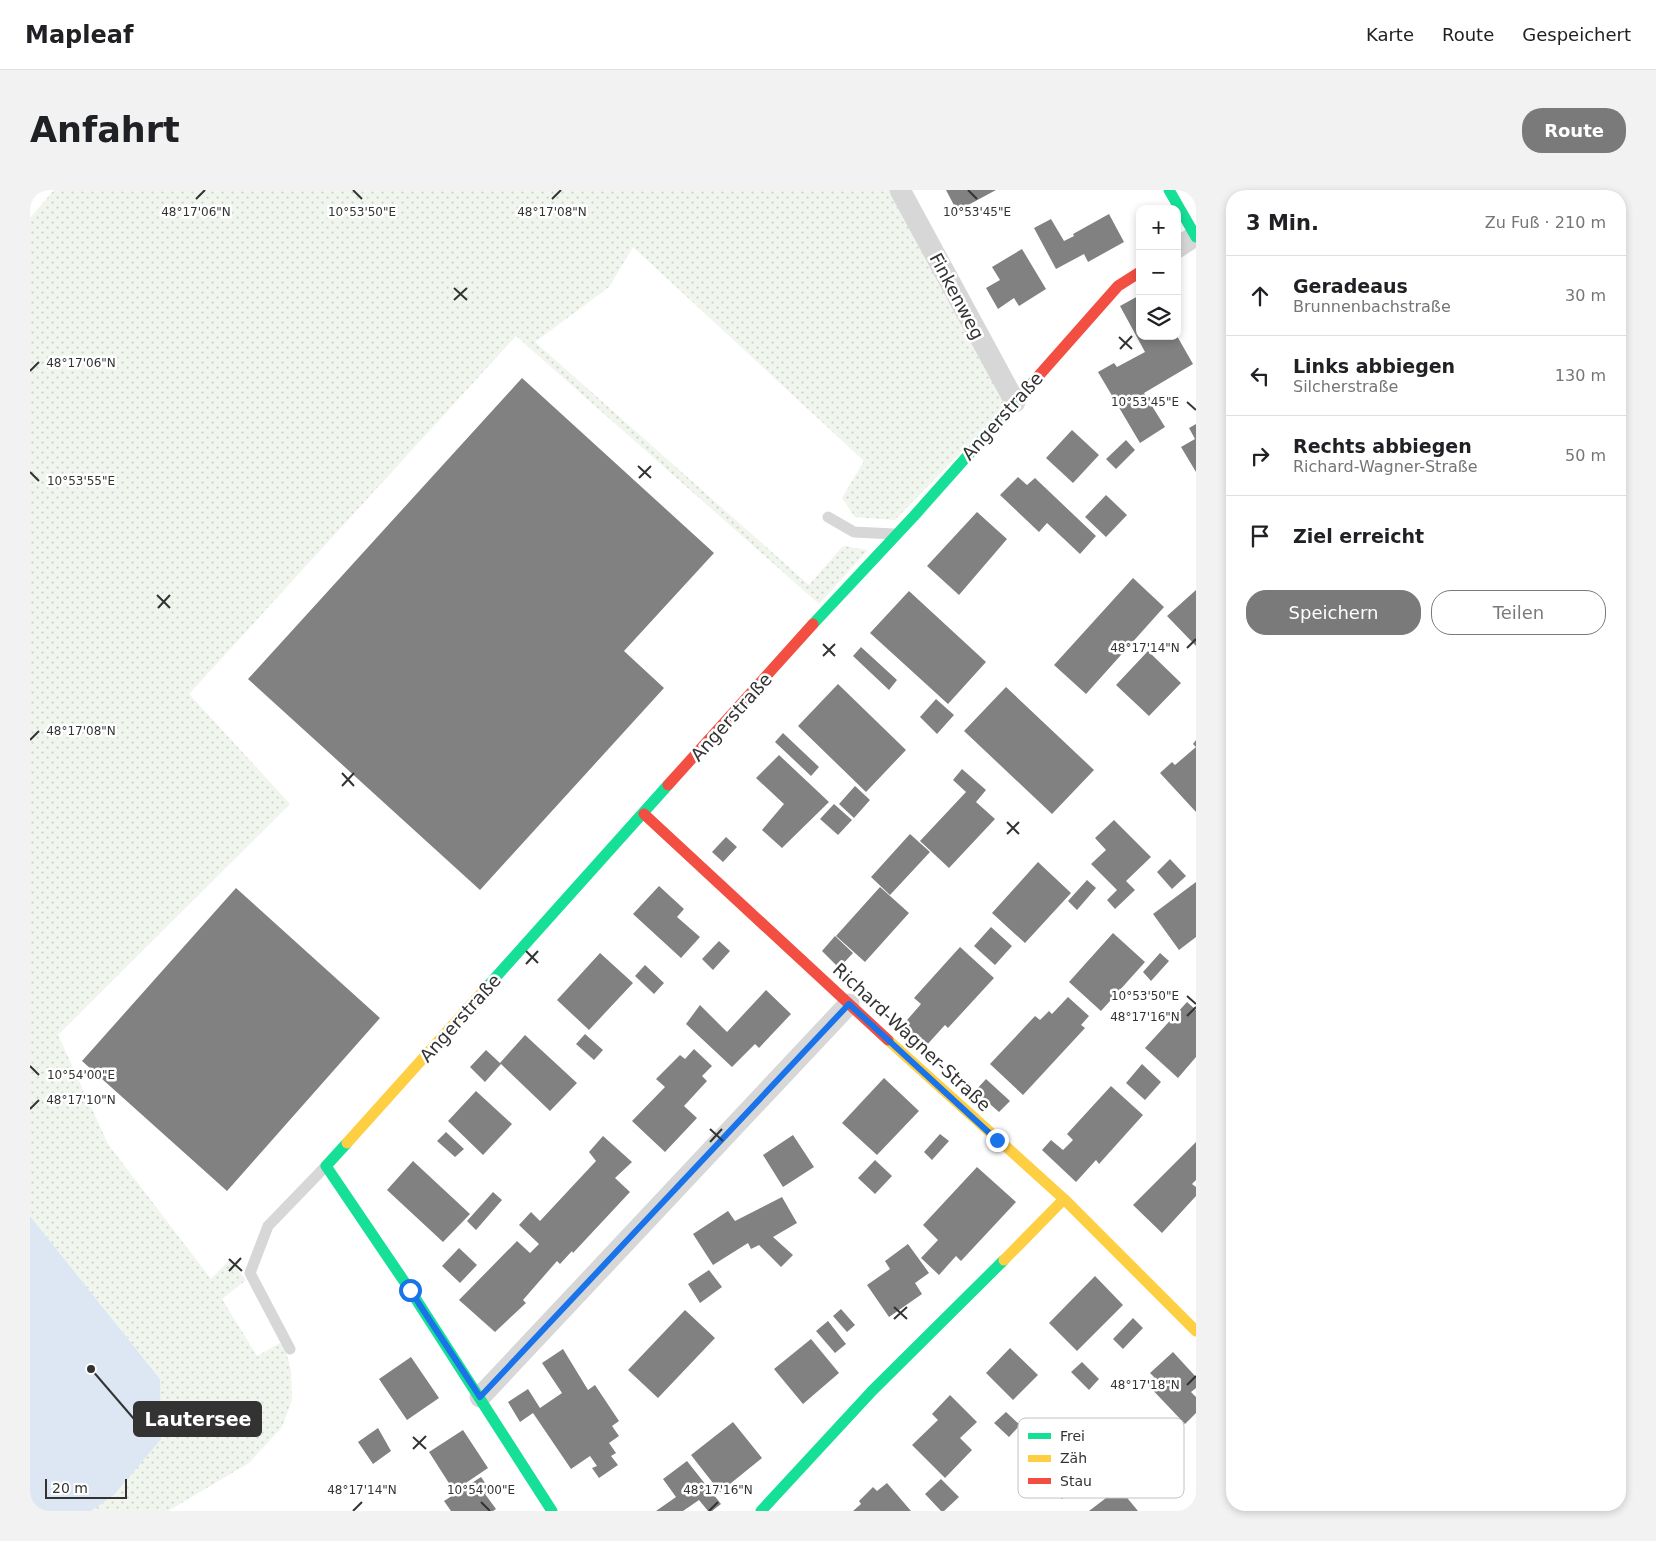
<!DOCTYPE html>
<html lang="de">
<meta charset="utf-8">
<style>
:root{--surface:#fff;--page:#f2f2f2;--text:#202124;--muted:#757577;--line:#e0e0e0;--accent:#7a7a7a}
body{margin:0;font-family:"DejaVu Sans",sans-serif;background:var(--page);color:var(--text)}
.controls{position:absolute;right:15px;top:15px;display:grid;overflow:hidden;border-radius:10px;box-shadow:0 2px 8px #0003}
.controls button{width:45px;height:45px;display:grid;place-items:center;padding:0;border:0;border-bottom:1px solid var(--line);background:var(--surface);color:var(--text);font:25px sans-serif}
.scale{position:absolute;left:15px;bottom:12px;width:82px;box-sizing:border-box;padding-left:5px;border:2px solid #333;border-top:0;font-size:14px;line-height:18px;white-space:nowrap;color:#333;-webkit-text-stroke:4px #fff;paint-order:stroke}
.stop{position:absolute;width:15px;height:15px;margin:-11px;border:4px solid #1a73e8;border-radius:50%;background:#fff}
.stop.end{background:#1a73e8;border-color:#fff;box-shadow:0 1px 5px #0008}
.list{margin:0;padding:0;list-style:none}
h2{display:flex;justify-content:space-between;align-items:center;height:65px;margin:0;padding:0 20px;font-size:21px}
h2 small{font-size:16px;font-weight:400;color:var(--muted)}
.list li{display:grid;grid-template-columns:32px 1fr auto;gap:15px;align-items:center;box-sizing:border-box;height:80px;padding:0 20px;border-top:1px solid var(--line)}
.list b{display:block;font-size:19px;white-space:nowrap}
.list p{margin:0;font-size:16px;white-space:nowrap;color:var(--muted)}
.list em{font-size:16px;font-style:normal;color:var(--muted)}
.actions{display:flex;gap:10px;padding:15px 20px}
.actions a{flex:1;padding:11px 0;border:1px solid var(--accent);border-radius:20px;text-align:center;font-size:18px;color:var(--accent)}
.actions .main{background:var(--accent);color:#fff}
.icon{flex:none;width:28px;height:28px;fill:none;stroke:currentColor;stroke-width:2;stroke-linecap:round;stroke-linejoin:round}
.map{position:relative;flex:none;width:1166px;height:1321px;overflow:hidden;border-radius:20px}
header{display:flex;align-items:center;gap:30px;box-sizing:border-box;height:70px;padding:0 25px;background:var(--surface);border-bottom:1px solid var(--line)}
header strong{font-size:24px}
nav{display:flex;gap:28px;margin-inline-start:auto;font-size:18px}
.intro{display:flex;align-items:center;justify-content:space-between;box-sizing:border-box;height:120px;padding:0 30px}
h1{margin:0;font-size:35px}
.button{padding:12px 22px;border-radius:20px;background:var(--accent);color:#fff;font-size:18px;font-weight:700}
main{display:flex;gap:30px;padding:0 30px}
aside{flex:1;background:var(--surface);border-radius:20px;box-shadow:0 2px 8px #0003}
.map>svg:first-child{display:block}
</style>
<header>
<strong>Mapleaf</strong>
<nav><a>Karte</a><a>Route</a><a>Gespeichert</a></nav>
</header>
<div class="intro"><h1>Anfahrt</h1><a class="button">Route</a></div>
<main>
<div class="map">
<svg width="1166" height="1321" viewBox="0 0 1166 1321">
<defs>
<pattern id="grass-dots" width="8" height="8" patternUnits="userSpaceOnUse" patternTransform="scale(1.25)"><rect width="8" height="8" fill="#f0f5ed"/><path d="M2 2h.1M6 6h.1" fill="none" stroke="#ced2cc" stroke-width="1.8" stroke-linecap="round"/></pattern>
</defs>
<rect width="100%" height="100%" fill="#fff"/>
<path fill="url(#grass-dots)" d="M24,0H867L979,213L865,330L825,327L812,308L834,271L603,57L579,97L505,152L779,395L813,356L838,360L789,414L486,146L159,504L260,614L28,845L78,954L181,1089L200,1069L216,1090L192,1109L227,1166L250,1153L256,1161L261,1181L262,1210L252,1237L219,1273L138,1321H61L84,1305L130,1189L0,1026V28Z"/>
<path fill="#dde6f3" d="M0,1026L130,1189L131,1249L84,1305L61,1321H0Z"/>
<path fill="#818181" d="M916,0H966L927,21Z
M1079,24L1094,52L1058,72L1054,64L1026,79L1004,38L1021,29L1034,51L1044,46L1043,44Z
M992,59L1016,99L989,116L984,108L968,119L956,98L970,90L962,77Z
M1110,105V146H1147L1163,174L1114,203L1135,237L1110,253L1068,182L1084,173L1087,177L1115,162L1090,116Z
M492,188L684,363L594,461L634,498L450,700L218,489Z
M1166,234V282L1151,257L1165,249L1159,238Z
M1042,240L1069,265L1043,293L1016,268Z
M1096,250L1105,260L1086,279L1076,269Z
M988,287L997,295L1005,288L1066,346L1050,364L1017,333L1009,342L970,305Z
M1076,305L1097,325L1076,347L1055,327Z
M947,322L977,349L929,405L897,376Z
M1103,388L1134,417L1056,504L1024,475Z
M1166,400V456L1137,426Z
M879,401L956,472L918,514L840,443Z
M831,457L867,490L859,500L823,466Z
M1118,461L1151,493L1119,526L1086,495Z
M808,494L876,560L836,602L768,536Z
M976,497L1064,580L1022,624L934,541Z
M906,509L924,525L907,544L890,527Z
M753,543L789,577L781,586L745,552Z
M1166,550V622L1130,583L1142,572L1145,575L1166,557L1163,554Z
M749,565L799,612L752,658L732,640L754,614L726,588Z
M932,579L956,600L946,612L965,629L919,678L890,651L936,602L923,590Z
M825,596L840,610L824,628L809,614Z
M804,614L822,630L808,645L790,629Z
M1084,630L1121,667L1096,691L1105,700L1085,719L1077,710L1087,700L1061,674L1076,660L1065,648Z
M880,644L900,662L860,705L841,687Z
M696,647L707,657L693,672L682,662Z
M1140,669L1156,686L1142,699L1127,682Z
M1008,672L1041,703L995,753L962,723Z
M1057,690L1066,698L1047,720L1038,711Z
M1166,692V747L1149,760L1123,724Z
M629,696L654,719L647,727L670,747L651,768L603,724Z
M850,697L879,723L835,772L806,746Z
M206,698L350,828L197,1001L52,871Z
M961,737L982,756L965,775L944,756Z
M1083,743L1115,772L1071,821L1039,792Z
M805,746L823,763L809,778L792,761Z
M689,751L700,761L683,780L672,769Z
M930,757L964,788L918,838L915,835L895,857L871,837L891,814L884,808Z
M570,763L603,793L559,840L527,810Z
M1130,763L1139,771L1121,791L1113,782Z
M615,775L634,793L624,804L605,786Z
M736,800L761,824L729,858L725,854L702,877L656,834L670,815L697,842Z
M1038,807L1059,826L1051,835L1055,838L993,905L960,874L1005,826L1010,830L1019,821L1022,824Z
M1157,812L1166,820V867L1148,888L1115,858Z
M555,844L573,860L564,870L546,854Z
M495,845L547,893L520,921L471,874L455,892L440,877L456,860L470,873Z
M664,859L682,876L672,886L677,891L654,916L667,928L635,962L602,931L635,897L626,889L650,865L655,869Z
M1112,874L1131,892L1115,910L1096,893Z
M854,888L889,921L847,965L812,933Z
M956,889L980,911L969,922L945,901Z
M1081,896L1113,925L1069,974L1066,970L1046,992L1012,960L1021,950L1033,960L1043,950L1037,944Z
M446,901L482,934L453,965L418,931Z
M416,942L434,959L425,967L407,951Z
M910,944L919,951L902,970L894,962Z
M763,945L784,977L753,997L733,965Z
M573,946L602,972L585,988L600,1002L543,1063L542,1061L530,1074L527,1071L493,1110L496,1113L465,1142L429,1110L487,1051L500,1063L509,1054L489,1035L501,1022L510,1031L566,971L559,962Z
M1166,952V990L1162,994L1166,997V1006L1132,1043L1103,1015Z
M845,970L862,986L845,1004L828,988Z
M383,971L440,1024L413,1052L357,1000Z
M947,977L986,1012L931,1071L926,1066L909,1085L891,1068L908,1050L893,1035Z
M463,1002L472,1010L446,1040L437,1031Z
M752,1007L767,1033L743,1047L763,1065L751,1077L729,1055L721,1059L718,1053L683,1075L663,1044L698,1021L705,1031Z
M878,1054L899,1083L885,1093L892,1104L859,1127L837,1095L860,1079L855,1071Z
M429,1058L447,1075L430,1093L412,1076Z
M679,1080L692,1097L670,1113L658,1094Z
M1065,1086L1093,1115L1047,1161L1019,1133Z
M811,1119L825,1135L817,1142L803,1126Z
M655,1120L685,1148L628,1208L598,1180Z
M1103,1128L1113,1138L1093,1159L1083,1149Z
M798,1131L816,1154L805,1163L786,1141Z
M781,1149L809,1183L773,1214L744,1179Z
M980,1158L1008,1185L983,1210L956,1183Z
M533,1159L558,1200L565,1195L589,1231L582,1236L589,1246L579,1253L586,1263L581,1266L588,1275L569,1288L562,1278L567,1276L560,1266L541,1279L503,1223L490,1232L478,1212L498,1199L510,1218L532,1203L512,1173Z
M1143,1162L1166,1187V1198L1161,1202L1166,1207V1223L1155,1234L1117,1194L1124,1187L1120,1183Z
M381,1167L409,1208L377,1230L349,1189Z
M1052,1172L1069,1189L1059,1200L1041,1182Z
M920,1205L947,1232L930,1248L942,1260L915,1288L882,1255L908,1230L902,1224Z
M976,1222L990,1235L979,1247L964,1233Z
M703,1232L732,1268L690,1302L661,1265Z
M348,1238L361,1261L343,1274L328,1252Z
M433,1240L458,1278L424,1301L399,1262Z
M657,1271L691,1314L682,1321H678L669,1310L653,1321H626L646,1307L633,1289Z
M1025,1277L1043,1300L1032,1309L1015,1286Z
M451,1287L460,1300L455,1304L466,1319L463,1321H421L414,1311Z
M911,1289L929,1307L914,1321H911L895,1304Z
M857,1293L881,1321H823L831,1314L829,1311L843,1297L847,1301Z
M1089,1298L1108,1321H1059Z"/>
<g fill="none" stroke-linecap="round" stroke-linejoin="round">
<path stroke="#d7d7d7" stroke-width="11" d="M798,327L824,342L864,344
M260,1159L220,1083L238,1036L296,976"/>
<path stroke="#d7d7d7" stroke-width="21" d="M870,0L985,212
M1147,58L1165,46
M450,1207L819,814"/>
<path stroke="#16e098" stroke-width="11" d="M1139,0L1166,47
M783,434L884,326L1004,191
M457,797L638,595
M317,953L296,976L380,1100L522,1321
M731,1321L842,1201L974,1070"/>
<path stroke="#ffcf43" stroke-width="11" d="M858,850L1034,1009L1166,1141
M317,953L457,797
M974,1070L1034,1009"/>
<path stroke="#f24e42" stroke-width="11" d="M1004,191L1088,96L1110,82
M638,595L783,434
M614,624L858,850"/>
</g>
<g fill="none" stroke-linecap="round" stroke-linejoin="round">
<path stroke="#1a73e8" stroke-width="6" d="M380,1100L450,1207L819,814L967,950"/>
</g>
<path fill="none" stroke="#333" stroke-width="2" d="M323,0L332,9M938,0L947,9M166,9L175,0M522,9L531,0M424,98L437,110M424,110L437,98M1089,147L1102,159M1090,159L1102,146M0,181L9,172M1157,212L1166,220M608,276L621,288M0,282L9,291M609,288L621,276M127,405L140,418M128,418L140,405M793,454L805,466M1157,458L1166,449M793,466L805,454M0,550L9,541M312,583L324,596M312,596L324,583M977,632L989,644M977,644L989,632M496,761L508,773M496,774L508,761M1157,806L1166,814M1157,826L1166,817M0,876L9,885M0,919L9,910M680,939L693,951M680,952L692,939M199,1069L212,1081M199,1081L211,1068M864,1117L877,1129M864,1129L877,1117M1157,1195L1166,1186M383,1247L396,1259M383,1259L396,1246M451,1312L460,1321M323,1321L332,1312M679,1321L688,1312"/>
<g text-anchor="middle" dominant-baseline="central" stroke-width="5" stroke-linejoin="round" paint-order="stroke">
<g font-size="18" fill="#333" stroke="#fff">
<text transform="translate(927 106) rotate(62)">Finkenweg</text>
<text transform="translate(972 226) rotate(-48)">Angerstraße</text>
<text transform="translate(701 527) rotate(-48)">Angerstraße</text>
<text transform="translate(430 828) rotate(-48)">Angerstraße</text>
<text transform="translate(882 847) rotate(43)">Richard-Wagner-Straße</text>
</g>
</g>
<rect x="988" y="1228" width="166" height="80" rx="8" fill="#fff" stroke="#c2c2c2" stroke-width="1"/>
<rect x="998" y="1243" width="23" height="6" fill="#16e098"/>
<rect x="998" y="1265" width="23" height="7" fill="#ffcf43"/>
<rect x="998" y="1288" width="23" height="6" fill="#f24e42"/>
<g font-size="14" fill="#333">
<text x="1030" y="1251">Frei</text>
<text x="1030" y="1273">Zäh</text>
<text x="1030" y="1296">Stau</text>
</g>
<g font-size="12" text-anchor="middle" fill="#333" stroke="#fff" stroke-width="5" stroke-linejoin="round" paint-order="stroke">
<text x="332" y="26">10°53'50"E</text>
<text x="947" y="26">10°53'45"E</text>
<text x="166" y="26">48°17'06"N</text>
<text x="522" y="26">48°17'08"N</text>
<text x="51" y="177">48°17'06"N</text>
<text x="1115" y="216">10°53'45"E</text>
<text x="51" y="295">10°53'55"E</text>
<text x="1115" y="462">48°17'14"N</text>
<text x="51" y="545">48°17'08"N</text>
<text x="1115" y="810">10°53'50"E</text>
<text x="1115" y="831">48°17'16"N</text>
<text x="51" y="889">10°54'00"E</text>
<text x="51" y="914">48°17'10"N</text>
<text x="1115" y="1199">48°17'18"N</text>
<text x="332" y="1304">48°17'14"N</text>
<text x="688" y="1304">48°17'16"N</text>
<text x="451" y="1304">10°54'00"E</text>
</g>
<path fill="none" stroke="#333" stroke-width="2" d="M61 1179L104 1229"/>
<circle fill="#333" stroke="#fff" stroke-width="2" cx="61" cy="1179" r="5"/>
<rect fill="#333" stroke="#333" stroke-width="2" x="104" y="1212" width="127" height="34" rx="5"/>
<g font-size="19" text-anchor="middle" font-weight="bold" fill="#fff">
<text x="168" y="1236">Lautersee</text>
</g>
</svg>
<div class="controls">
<button>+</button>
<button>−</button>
<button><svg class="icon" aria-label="layers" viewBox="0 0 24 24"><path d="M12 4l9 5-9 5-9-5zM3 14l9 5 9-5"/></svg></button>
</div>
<div class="scale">20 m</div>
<div class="stop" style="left:380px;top:1100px"></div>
<div class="stop end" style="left:967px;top:950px"></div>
</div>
<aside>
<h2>3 Min.<small>Zu Fuß · 210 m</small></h2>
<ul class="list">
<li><svg class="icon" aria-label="ahead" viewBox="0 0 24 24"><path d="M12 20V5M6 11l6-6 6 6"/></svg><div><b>Geradeaus</b><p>Brunnenbachstraße</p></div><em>30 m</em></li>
<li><svg class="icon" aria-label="left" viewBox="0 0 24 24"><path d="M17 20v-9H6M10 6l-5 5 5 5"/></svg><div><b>Links abbiegen</b><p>Silcherstraße</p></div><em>130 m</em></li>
<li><svg class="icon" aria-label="right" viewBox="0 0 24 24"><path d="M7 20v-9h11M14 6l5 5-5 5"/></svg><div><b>Rechts abbiegen</b><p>Richard-Wagner-Straße</p></div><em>50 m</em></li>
<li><svg class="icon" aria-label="arrive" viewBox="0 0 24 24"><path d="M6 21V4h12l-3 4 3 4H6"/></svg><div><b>Ziel erreicht</b></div></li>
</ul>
<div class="actions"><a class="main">Speichern</a><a>Teilen</a></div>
</aside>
</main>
